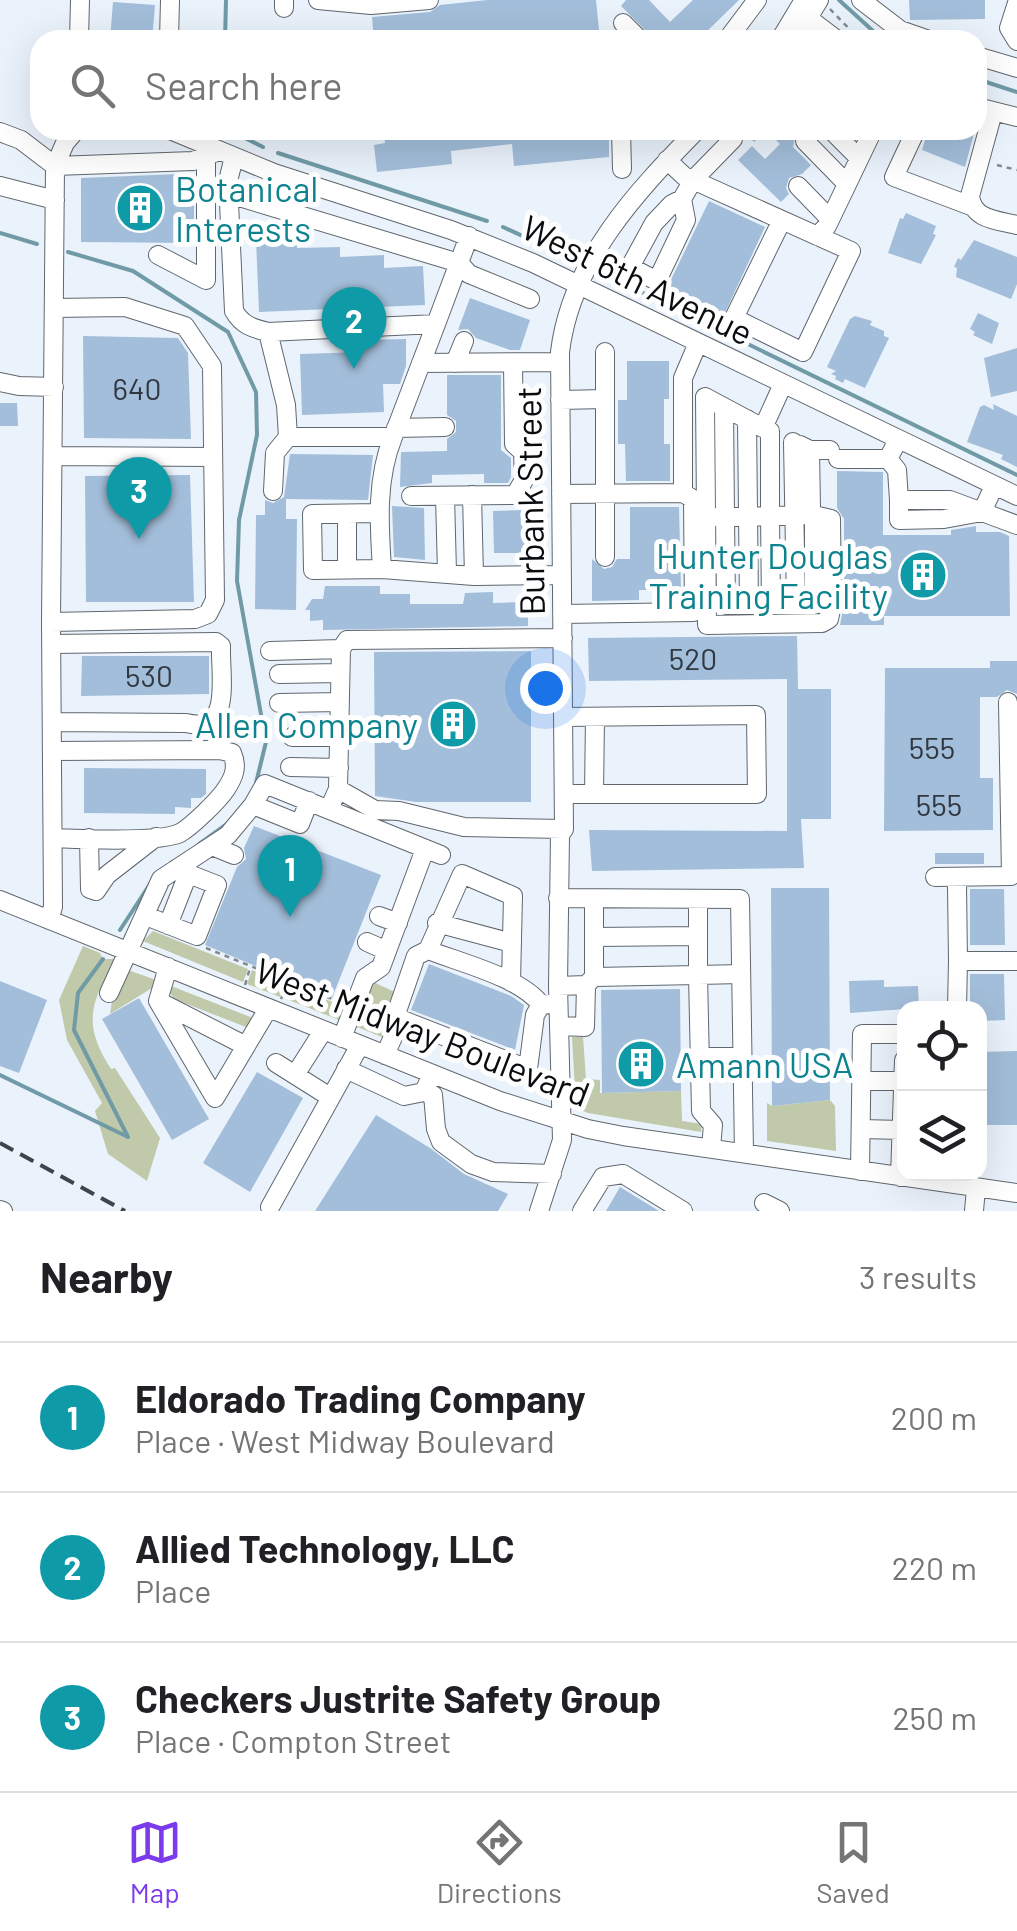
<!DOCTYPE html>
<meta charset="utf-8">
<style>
:root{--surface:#fff;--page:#f6f6f6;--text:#202124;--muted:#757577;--line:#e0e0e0;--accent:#7c3aed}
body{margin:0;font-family:Barlow,sans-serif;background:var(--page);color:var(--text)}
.controls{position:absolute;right:30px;bottom:30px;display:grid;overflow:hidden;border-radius:20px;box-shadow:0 10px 40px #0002}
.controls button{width:90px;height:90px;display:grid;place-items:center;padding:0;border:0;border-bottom:2px solid var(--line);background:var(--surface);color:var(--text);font:50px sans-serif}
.you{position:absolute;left:545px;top:688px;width:35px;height:35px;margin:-25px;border:8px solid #fff;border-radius:50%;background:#1a73e8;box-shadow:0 0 0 15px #1a73e833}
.badge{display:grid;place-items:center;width:65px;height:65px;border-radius:50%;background:var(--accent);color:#fff;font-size:32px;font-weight:700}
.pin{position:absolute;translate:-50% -82px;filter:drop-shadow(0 2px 5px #0008)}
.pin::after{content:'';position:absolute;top:52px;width:35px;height:30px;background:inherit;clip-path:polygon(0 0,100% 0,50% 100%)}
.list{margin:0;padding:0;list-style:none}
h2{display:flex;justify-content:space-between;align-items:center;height:130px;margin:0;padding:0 40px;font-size:42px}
h2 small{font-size:32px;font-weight:400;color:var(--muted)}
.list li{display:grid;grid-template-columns:65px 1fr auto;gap:30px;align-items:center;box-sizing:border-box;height:150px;padding:0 40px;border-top:2px solid var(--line)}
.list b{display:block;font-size:38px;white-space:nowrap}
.list p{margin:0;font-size:32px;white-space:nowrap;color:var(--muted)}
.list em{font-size:32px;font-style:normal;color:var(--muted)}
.icon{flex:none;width:55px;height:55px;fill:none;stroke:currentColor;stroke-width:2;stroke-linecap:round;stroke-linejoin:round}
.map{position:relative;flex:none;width:1017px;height:1211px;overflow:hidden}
.search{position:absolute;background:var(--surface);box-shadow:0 10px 40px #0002;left:30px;right:30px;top:30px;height:110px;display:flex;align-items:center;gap:25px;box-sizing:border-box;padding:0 35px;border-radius:30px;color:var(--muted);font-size:38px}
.sheet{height:580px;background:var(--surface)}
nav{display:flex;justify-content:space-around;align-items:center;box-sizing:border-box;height:140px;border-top:2px solid var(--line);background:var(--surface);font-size:28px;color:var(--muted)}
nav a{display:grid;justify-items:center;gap:5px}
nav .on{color:var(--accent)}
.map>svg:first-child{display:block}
</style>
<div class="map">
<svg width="1017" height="1211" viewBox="0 0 1017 1211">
<rect width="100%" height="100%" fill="#eaf2fb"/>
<path fill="#c0c9a9" d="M153,931L248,969L243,982L143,941Z
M83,946L100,953L103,959H117C90,1002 82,1024 111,1069L115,1068L160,1138L147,1181L108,1154L95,1111L102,1103L67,1040L59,1000Z
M128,970L156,980L152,988L110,1014L112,1001Z
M252,970L286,984L280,997L247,984Z
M373,982L397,993L382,1037L357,1027Z
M289,985L345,1007L339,1020L284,998Z
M171,986L253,1018L246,1027L174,999L168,989Z
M572,1037H583L586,1079L600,1080V1093L681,1091L682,1121L702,1124L701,1132L588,1113L576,1108Z
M830,1100L835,1106L836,1151L767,1141V1103L772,1106Z"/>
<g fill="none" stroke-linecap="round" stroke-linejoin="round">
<path stroke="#709ba6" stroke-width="4" d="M839,0L883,40
M225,40L226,0
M977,79L1017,92
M229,130L263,147
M278,153L487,221
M503,227L570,258
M0,233L37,244
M68,252L133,271L228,332L256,392L257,435L239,520L237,581L266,742L256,783
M606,275L1017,475
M199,844L228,823
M120,930L150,884
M0,1075L128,1137L74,1030L78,993L103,959"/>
</g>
<path fill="#a3beda" d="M487,0H596L600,40H374L372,17L430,12L440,5Z
M626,0H649L670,22L693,0H739L698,40H655L621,6Z
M909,0H985V19L910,20Z
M113,2L155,5L152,40H110Z
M384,130H609V157L514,166L512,144L451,151L452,164L377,172L374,145L385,143Z
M743,130H794L796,132L793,147L811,165L802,174L789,178L786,188L789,194L781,202L738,160L752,146L765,159L780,144L767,131L754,142Z
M928,130H975L965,167L922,150Z
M179,174H194V243L81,242V178Z
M709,201L765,227L722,319L665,292Z
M906,213L936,226L933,234L936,235L921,264L888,253L900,218L903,219Z
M297,238V248L340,247V257L384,255V268L423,266L425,305L259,312L256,239Z
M974,240L1017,257V284L1011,299L956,277L957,268L954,267L958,258L961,260Z
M470,298L530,320L520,350H510L476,338L468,329L458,330Z
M978,313L999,323L992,344L973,335L975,332L970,329Z
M855,316L872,321L870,325L884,331V336L889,338L865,388L845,379L843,383L835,379L836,376L831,374L836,371L827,367L850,319Z
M83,336L178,338L188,353L191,439L84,438Z
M406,339V366L400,384H383L384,412L302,415L300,354L362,352V340Z
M1017,348V391L991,397L984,358Z
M627,361H669V399H664V444H670V481H626L625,444H618V400H627Z
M447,375H501V450L511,458V477L508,483H484V474L432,475V483L400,487L401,452L447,451V439L456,432V421L447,415Z
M0,403H17L18,426H0Z
M993,404L1017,416V467L1001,459L1003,455L967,442L980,407L984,405L994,410Z
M290,454L373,455L368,500L286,499V519H297L296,610L255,609L256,515H265V500L273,503L284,497Z
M837,471L883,472V535H951V530L976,526V532H1000L1009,536L1010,616H884V625H840L844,605V519L837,508Z
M190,475L194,602H86L85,476Z
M392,506L424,508L425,560L394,557Z
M630,507H679L681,590H639V600L592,601V559L604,569L612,567L617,559H630Z
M524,510L526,553H494L493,511Z
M325,586H380V594H410V604H463L465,593L493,592V603L521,602L528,607V626L323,630V620L310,621V610H305L312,599H323Z
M797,636L798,689H831V819H801L804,868L592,871L589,830L787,831V679L589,681L588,638Z
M531,651V802H416L375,796L374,652Z
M82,656H209V694L81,696Z
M990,661H1017V694L1007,690L997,697H980V778H993V830L884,831L885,668H990Z
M84,768L206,769V794L201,798H191V808L175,807V814L84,813Z
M254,826L381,875L332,998L205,945L237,867L246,859L244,848Z
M935,853H984V864H935Z
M771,888H829L830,1100L772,1106Z
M970,889H1004L1005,945H970Z
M429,964L511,996L524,1005L515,1050L411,1010Z
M970,974H1004L1005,1020L980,1021V1008H970Z
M884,980V987L918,986L919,1008L850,1013L849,981Z
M0,981L47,1000L19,1073L0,1066Z
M680,989L681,1091L602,1093L601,990Z
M139,998L209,1119L172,1140L102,1019Z
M1017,1051V1125H985V1101H980V1052Z
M257,1072L303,1098L250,1192L203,1163Z
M376,1115L430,1148L464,1174L508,1194L498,1211H315Z
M620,1187L659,1211H606Z"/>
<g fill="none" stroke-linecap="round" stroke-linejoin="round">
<g stroke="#60676e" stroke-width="20">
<path id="minor" d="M318,0L371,5L429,0
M861,0L900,30L929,40
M1017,3L1009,28L1017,41
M284,8V0
M808,18L837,40
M623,23L640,40
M730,36L757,0
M79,40L80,0
M169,40L170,0
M780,40L804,0
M787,40L808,18L819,0
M977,56L1017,68
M977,107L1017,117
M993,112L970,196C973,220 997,220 1017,225
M170,130L274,173L451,230L533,263L1017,496
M621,130L622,169
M831,130L859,158
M916,130L894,177L971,206
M0,132L21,140L55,166L193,161L219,151
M805,141L847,184
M234,157L228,181L234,311C242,325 252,328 268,332L436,324L469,236
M667,160L684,176L851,251L803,352L734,318L782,220
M0,186L55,200
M798,186L830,219
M229,194L459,263L469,274L530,299
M682,199L686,220L657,281L630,267L654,223L672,204L682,199L693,180L733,139
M817,236L827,226L873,130
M158,255L206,280V156
M268,332L286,405L288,437H393L436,324
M605,352V399
M421,363L560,362
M455,363L464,341
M0,382L19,386L54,387
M783,384L763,428L705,397L707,625L822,623L829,619L832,605L831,519L814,515L811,509L810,450
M560,400L605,399V557
M747,419L749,605
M396,428L445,427
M770,431V516L725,517L726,605C755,605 785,605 814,605V515L770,516L771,605
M898,440L888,459L897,470L899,500
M793,442L796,605
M800,445L810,450H830
M55,456L213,457
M838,459H888
M994,486L982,512L950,500H899V520L944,519L982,512L1017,525
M273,491L275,453L288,437
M561,494L683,493V378L698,343
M472,495L474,576
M411,496L515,495L524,480L523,452L514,444L513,363
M445,496L447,572
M379,513L312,514L313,570L382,569C379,524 376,479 393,437
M347,514V569
M717,517H725L724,407
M382,569L474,576L562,575
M562,614L694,612L693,499L683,493
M51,622L195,619L208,614L215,600L212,366L185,326L125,307L54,308
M52,644L216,642L221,646C220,678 233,734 186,723L53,722
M270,651L341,649
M279,674L340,673
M279,703L340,702
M563,717L756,715L757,794H564
M292,737H339
M53,751L220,750L232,753C238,767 234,777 226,789C219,800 191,827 180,833C159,843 79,839 54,838
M290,767L339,768
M338,789L375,810L399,811L464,827L564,829
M594,794L595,717
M253,805L300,824L309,801
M329,809L338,789L341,649L347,640L563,638
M89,838L90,889L96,891L107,875L156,837
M212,846L234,855
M935,877L1011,876L1008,702
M957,886L958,961
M558,898L740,899L744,1153
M698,899V975L741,974
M0,900L500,1101L588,1129L623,1136L1017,1193
M146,916L197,936L217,885L176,869
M379,916L398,923
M49,920L53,907L51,622L55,166L65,143L76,130
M437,923L512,943
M168,925L188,874
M594,937L698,936
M367,942L387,951
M428,950C458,962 523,978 541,1005
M168,967L158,1001L215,1098L268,1009
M594,977L698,975L701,1111L713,1125L711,1148
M511,982L513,896L462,874L428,950L416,956L395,1017L528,1069L535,1015L541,1005L558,1003
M558,986L586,985L594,977V901
M109,993L161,879L228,835L253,805L265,784L441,855
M158,1001L246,1046
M957,1008L958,961H1017
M559,1026L585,1027L586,985
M342,1038L365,978L381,967L425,849
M385,1055L401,1019
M699,1057H742
M276,1063L330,1097
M346,1069L404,1096L424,1092L428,1083
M295,1075L323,1031
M862,1081H904
M424,1092L433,1095L436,1129L441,1142L471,1164L493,1172L552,1174
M861,1129L902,1130
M860,1171L862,1034H904
M900,1177L904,1060
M764,1203L780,1211
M270,1207L360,1045
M0,1210L3,1211
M539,1211L562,1140L558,986L560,835L564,829L560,352C571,261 636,192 697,130
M582,1211L603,1177L623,1174L683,1211
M974,1211L976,1188"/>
</g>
<path stroke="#83898f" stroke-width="2.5" stroke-dasharray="5 5" stroke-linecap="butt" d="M830,9L860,40
M997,165L1017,170
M206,948L342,1003
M245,985L250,968
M281,999L288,983"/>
<use href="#minor" stroke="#fff" stroke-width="18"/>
<path stroke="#404449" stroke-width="4" stroke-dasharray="15 8" stroke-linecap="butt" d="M0,1143L125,1211"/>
</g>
<defs>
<g id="building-disc" transform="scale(2.5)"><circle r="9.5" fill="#0f9aa8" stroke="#fefefe"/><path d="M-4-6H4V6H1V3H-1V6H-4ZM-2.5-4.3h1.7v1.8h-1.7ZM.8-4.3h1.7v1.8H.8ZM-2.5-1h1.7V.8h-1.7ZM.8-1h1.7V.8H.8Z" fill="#fff"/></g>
</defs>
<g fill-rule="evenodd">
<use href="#building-disc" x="140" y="208"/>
<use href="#building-disc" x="923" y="575"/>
<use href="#building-disc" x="453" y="724"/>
<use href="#building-disc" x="641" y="1064"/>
</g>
<g text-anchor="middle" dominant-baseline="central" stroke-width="10" stroke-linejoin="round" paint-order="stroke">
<g font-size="30" fill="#303842">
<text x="137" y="388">640</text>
<text x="693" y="658">520</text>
<text x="149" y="675">530</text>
<text x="932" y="747">555</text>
<text x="939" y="804">555</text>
</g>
<g font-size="35" fill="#0d838f" stroke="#fefefe" text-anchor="start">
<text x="175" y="188">Botanical<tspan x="175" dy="40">Interests</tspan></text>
<text x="888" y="555" text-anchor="end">Hunter Douglas<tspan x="888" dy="40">Training Facility</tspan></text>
<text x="418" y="724" text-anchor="end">Allen Company</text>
<text x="676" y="1064">Amann USA</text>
</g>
<g font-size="35" fill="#090c0f" stroke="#fefefe">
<text transform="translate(638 279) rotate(26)">West 6th Avenue</text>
<text transform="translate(529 501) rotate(-91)">Burbank Street</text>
<text transform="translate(423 1031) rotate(21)">West Midway Boulevard</text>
</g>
</g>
</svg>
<div class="controls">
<button><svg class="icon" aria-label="locate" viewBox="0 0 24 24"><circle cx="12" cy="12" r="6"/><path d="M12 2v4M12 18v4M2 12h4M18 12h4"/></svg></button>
<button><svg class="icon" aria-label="layers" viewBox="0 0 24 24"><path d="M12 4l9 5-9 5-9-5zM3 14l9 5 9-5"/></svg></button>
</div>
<div class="you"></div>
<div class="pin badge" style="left:290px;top:917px;background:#0f9aa8">1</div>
<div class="pin badge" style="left:354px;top:369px;background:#0f9aa8">2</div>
<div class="pin badge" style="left:139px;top:539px;background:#0f9aa8">3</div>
<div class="search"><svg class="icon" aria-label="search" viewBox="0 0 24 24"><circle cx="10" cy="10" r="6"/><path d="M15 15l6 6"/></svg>Search here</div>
</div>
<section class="sheet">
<h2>Nearby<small>3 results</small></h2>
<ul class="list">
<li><span class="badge" style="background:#0f9aa8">1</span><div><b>Eldorado Trading Company</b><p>Place · West Midway Boulevard</p></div><em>200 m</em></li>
<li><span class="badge" style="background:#0f9aa8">2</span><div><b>Allied Technology, LLC</b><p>Place</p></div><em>220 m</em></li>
<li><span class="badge" style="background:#0f9aa8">3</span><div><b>Checkers Justrite Safety Group</b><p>Place · Compton Street</p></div><em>250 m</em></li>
</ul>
</section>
<nav>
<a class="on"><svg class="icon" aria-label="map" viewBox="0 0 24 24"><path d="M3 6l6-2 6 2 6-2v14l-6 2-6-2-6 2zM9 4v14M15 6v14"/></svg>Map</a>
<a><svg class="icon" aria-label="directions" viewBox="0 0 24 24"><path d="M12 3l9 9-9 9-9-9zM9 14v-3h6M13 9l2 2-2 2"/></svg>Directions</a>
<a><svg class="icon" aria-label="saved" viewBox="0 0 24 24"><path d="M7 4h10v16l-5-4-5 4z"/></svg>Saved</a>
</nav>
